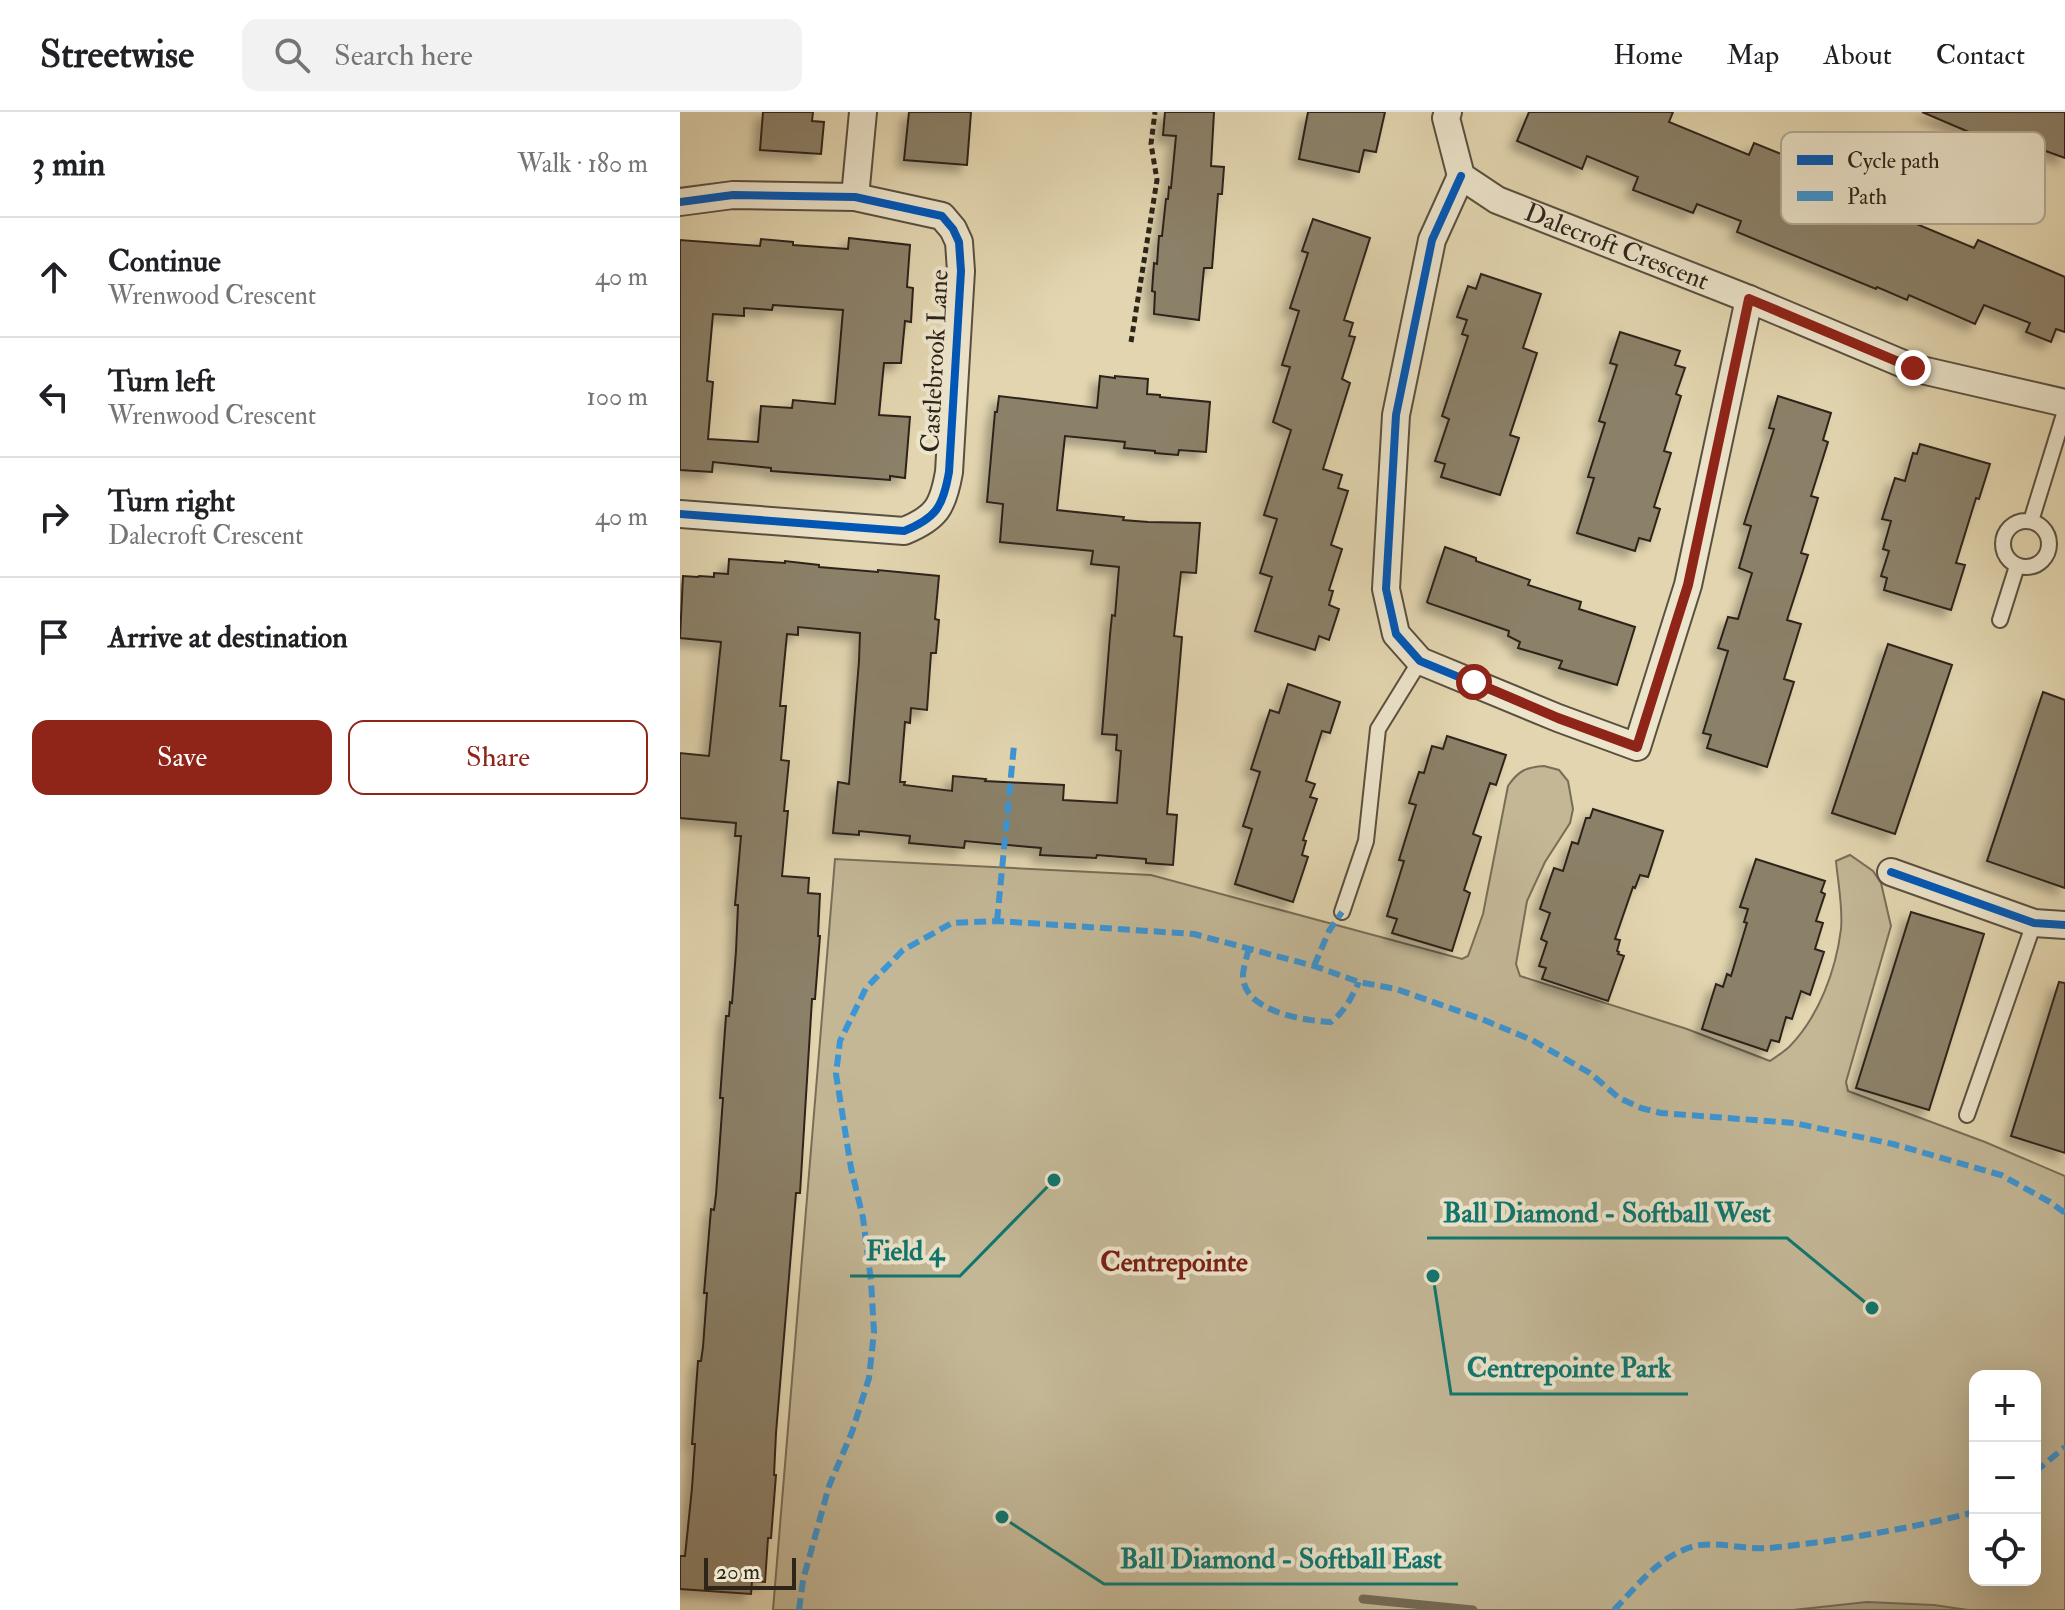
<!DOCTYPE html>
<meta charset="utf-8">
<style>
:root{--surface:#fff;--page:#f2f2f2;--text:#202124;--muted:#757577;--line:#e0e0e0;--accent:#8f2418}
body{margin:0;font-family:"IM FELL Double Pica",serif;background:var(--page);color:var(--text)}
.controls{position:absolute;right:24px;bottom:24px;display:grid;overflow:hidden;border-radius:16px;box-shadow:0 8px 32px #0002}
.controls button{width:72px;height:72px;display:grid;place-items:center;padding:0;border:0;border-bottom:2px solid var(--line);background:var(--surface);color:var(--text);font:40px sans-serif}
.scale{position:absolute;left:24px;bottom:20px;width:92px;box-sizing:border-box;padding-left:8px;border:4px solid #2d241a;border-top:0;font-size:22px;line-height:28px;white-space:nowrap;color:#2d241a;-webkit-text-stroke:6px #ece4cb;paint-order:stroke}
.stop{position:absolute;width:24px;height:24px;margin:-18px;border:6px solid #8f2418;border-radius:50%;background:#fff}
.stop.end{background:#8f2418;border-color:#fff;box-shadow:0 2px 8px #0008}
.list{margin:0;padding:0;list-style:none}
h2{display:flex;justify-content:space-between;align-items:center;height:104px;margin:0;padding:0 32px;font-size:34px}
h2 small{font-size:26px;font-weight:400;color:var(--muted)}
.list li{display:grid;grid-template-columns:52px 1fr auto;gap:24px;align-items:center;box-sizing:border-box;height:120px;padding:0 32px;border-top:2px solid var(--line)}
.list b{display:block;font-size:30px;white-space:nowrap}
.list p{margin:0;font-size:26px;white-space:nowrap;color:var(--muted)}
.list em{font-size:26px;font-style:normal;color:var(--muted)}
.actions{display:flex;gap:16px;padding:24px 32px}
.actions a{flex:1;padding:18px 0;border:2px solid var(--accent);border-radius:16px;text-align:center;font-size:28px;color:var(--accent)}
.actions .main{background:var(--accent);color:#fff}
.icon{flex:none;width:44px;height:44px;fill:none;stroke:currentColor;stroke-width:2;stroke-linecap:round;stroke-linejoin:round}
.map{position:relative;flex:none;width:1385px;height:1498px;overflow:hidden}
header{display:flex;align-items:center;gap:48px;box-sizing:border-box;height:112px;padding:0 40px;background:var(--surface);border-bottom:2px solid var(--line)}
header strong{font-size:38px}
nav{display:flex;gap:44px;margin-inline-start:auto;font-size:28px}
.search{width:560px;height:72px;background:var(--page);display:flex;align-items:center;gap:20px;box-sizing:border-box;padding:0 28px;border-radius:16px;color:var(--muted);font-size:30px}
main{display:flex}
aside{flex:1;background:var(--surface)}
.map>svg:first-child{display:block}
</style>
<header>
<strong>Streetwise</strong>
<div class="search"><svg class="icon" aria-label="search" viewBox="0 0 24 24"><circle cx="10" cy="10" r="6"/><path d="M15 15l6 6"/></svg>Search here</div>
<nav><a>Home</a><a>Map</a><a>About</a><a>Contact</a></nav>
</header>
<main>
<aside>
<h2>3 min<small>Walk · 180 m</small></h2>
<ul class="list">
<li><svg class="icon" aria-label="ahead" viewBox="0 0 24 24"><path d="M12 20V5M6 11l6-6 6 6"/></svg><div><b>Continue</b><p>Wrenwood Crescent</p></div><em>40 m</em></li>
<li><svg class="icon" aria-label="left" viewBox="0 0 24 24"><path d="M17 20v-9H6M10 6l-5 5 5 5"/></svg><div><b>Turn left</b><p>Wrenwood Crescent</p></div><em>100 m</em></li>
<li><svg class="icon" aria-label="right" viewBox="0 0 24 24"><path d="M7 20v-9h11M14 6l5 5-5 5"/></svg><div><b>Turn right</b><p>Dalecroft Crescent</p></div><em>40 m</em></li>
<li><svg class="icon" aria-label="arrive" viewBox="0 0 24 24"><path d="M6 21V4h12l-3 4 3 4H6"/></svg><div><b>Arrive at destination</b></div></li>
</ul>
<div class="actions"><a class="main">Save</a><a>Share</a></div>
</aside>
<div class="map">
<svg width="1385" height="1498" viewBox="0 0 1385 1498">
<defs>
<filter id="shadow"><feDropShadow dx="-7" dy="7" stdDeviation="4" flood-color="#0004"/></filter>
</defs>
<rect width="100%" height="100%" fill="#e2d5af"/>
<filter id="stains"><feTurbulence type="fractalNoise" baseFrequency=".0025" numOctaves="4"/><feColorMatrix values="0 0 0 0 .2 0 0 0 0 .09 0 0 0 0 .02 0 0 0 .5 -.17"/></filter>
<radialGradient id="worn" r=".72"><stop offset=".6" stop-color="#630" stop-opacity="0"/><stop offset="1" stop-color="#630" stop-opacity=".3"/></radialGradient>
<path fill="#c3b796" stroke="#786e58" stroke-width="2" fill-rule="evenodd" d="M864,654L879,658L888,669L893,697L890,711L865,750L847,789L836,852L840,864L1007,917L1090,949C1097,944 1104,940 1110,934C1139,904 1156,858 1161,817C1163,795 1158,771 1156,749L1170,743L1193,759L1201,771L1211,814L1166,970L1168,979L1305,1030L1385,1064V1498H93L155,747L471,763L782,847L788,844L803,802L828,674C838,659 846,655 864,654ZM1295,1264H1355V1468H1295Z"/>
<path fill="#a4997c" stroke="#746a55" stroke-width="2" d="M1187,1490L1254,1493L1288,1498H1113Z"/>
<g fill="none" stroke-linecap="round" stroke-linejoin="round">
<path stroke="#746a55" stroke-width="9" d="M683,1487L793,1498"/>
</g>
<path fill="#8b8067" stroke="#2d241a" stroke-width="2" fill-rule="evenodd" filter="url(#shadow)" d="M83,0H133L132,9L144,10L141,42L80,38Z
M229,0H291L287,53L224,48Z
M485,0H534L531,54L544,55L542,82H538L532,156H524L519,208L474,202L475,180L472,179L474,151L477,152L479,124H482L486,87H488L489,75L491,76L496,24L483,23Z
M628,0H705L696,40L684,38L679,60L619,47Z
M849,0H993L989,10L1069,43L1074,31L1116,48L1227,95L1222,106L1294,136L1298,128L1385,165V220L1376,217L1371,230L1346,220L1350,211L1304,193L1295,212L1229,183L1227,188L1197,175L1196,177L1057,120L1061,109L1017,92L1013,101L953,78L958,65L907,44L902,57L837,29Z
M1242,0H1385V46L1349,33L1345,44Z
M633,107L690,126L664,208L673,211L669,224L675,225L662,267L670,271L643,357L662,363L658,376L668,379L651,433L662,437L649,478L653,479L649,493L659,497L649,528L639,524L635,538L575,519L592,465L580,461L597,407L584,403L611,318L593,310L610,255L602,253L619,199L610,196L628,141L622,139Z
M169,126L230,133L227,175L233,176L231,210L225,209L221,251H204L199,303L230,305L225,366L210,364V368L91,359V356L33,350L32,360L0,358V128L80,134L81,127L113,130V133L168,137ZM93,193L163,198L155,292L113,288L112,296L81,294L78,330L28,327L33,270L27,269L33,202L64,204V196L92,198Z
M801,162L861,182L843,236L857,241L830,323L839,326L820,383L761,365L765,352L755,349L769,307L762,304L788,224L782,222L787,208L777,205L788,174L796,177Z
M940,220L1000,239L995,253L1005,256L996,282L1001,284L984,339L991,341L974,395L980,397L970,429L959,426L955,439L897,421L914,366L908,365L925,311L919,309L937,253L930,251Z
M420,264L435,266V264L468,267L467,282L480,283V285L530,290L526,340L499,338L498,343L475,341V339L444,336L445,330L385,324L377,398L444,405L443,408L468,410L520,411L516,461L501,460L494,524L502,525L487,702L497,703L493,753L466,751V747L441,745L417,743L416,746L360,743L361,736L285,729L284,736L229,731L230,724L179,719V723L153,721L158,670L169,672L179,549L180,521L118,515V523L107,522L100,594H106L101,648L109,649L104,699H108L102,764L129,766L128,781L140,782L138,824H140L135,887H132L120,1081H116L96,1321L94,1363H96L91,1426H88L85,1470L72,1469L71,1482L0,1477V1444H5L12,1376L15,1332H12L18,1249H21L23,1235L27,1181H24L31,1097L34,1098L36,1083L43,986H40L46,904H49L50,890L52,891L56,839L58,793H55L61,724H55L56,711L0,706V641L29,644L41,530L0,526L3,464L18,465L19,464L34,465V461L48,462L49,447L105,451V449L139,453V455L198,460V458L259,464L255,507L259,508L256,541H251L247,598L231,596L230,611L225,610L220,670H225L224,673L272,679L273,664L306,667L305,669L384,673L383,688L437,691L441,639L436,638L437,623L422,622L430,523L432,503L435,504L439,455L411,452L413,439L320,430L323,392L307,390L315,300H317L319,284L417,296Z
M1098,284L1151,301L1143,328L1148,330L1131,384L1138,386L1121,441L1128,443L1107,508L1121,512L1104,567L1114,570L1087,655L1027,636L1031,623L1023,621L1048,539L1038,536L1048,505L1058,507L1072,461L1059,456L1071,414L1064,412L1094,317L1089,316Z
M1240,332L1310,352L1299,387L1296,386L1276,451L1285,453L1271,498L1204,478L1207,466L1201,464L1209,439L1203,437L1211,409L1202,407L1215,366L1225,369L1233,341L1237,342Z
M765,435L796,446V449L850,468L848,473L901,490L899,497L955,515L937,573L879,556L882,549L838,536L840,530L828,524L829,519L748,491L747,490Z
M1208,532L1272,553L1215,722L1152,701Z
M608,572L660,590L650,621L642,619L626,669L635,672L630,685L637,687L623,728L626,729L622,743L628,745L613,790L555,772L572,717L563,714L580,660L571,657L590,598L599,601Z
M1363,580L1385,588V776L1307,749Z
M767,624L826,643L816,673L810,671L793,722L801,725L784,778L790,781L772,839L712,821L717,807L707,804L724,749L719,748L736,693L729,691L739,660L744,661L752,634L763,637Z
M913,697L983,719L968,765L960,763L955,776L953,775L935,827L940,828L937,839L939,840L938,842L944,844L928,889L862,867L866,856L859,854L867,830L861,827L870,801L860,797L867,776L874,756L883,759L892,730L898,732L906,706H910Z
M1076,747L1145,769L1141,780L1145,782L1136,809L1143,811L1135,837L1144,840L1130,883L1121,879L1112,907L1106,905L1099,930L1091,928L1087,939L1022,917L1036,872L1043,875L1047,862L1051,864L1067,811L1064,810L1068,797L1060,795Z
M1231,800L1304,822L1249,998L1176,976Z
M1379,870L1385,871V1041L1331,1024Z"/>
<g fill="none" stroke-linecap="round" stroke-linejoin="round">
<g stroke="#5a503f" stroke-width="18">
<path id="lane" d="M1323 432a23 23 0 1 1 46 0a23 23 0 1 1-46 0Z
M1351,409L1385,299
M1320,508L1337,454
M662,800L686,729L698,617L740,549
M1287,1003L1354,811"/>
</g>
<g stroke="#5a503f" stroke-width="30">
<g id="street">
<path id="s1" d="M768,0L766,6L781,64L817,88L1069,187L1233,256L1385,291"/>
<path d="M781,64L752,128L716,303L706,477L716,522L740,549L878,606L957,635L1008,473L1069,187"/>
<path d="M175,85L183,0"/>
<path d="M0,90L53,83L175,85L262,104L273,117L279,130L281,159L269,360C263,395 256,406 224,419L0,402"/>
<path d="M1211,760L1354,811L1385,813"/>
</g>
</g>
<path stroke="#2d241a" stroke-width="5" stroke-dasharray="6 4" stroke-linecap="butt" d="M451,230L477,68L471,32L475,0"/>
<use href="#lane" stroke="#ece4cb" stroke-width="14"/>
<use href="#street" stroke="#ece4cb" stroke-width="26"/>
<path stroke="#3c95d4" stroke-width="6" stroke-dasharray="12 6" stroke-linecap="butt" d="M317,809L334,633
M569,836C567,844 564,853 563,862C561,899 624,909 651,910C665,899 671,886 679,870
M634,854L649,819L662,800
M1355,1360L1385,1335
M119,1498L123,1468L149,1374L172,1320L189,1266L194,1220L191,1169L183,1106L171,1056L156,962L160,929L186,876L223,838L272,811L317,809L514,822L634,854L679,870L716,877L804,908L852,928L910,961L939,986L961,996L981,1001L1114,1011L1213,1032L1321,1063L1370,1090L1385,1101
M934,1498C958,1473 980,1443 1015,1434C1035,1429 1067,1438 1089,1436C1158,1429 1228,1417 1295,1400"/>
<g stroke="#ece4cb" stroke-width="13">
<path id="cycleway" d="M781,64L752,128L716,303L706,477L716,522L740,549L878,606L957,635L1008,473L1069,187
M0,90L53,83L175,85L262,104L273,117L279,130L281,159L269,360C263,395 256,406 224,419L0,402
M1211,760L1354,811L1385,813"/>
</g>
<use href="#cycleway" stroke="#0057b8" stroke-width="8"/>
</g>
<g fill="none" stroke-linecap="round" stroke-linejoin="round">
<path stroke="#8f2418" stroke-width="10" d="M794,570L878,606L957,635L1008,473L1069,187L1233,256"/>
</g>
<g text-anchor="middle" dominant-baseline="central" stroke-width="8" stroke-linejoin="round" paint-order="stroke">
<g font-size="26" fill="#2d241a" stroke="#ece4cb">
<text stroke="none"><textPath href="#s1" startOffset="238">Dalecroft Crescent</textPath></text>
<text transform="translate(255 249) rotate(-87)">Castlebrook Lane</text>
</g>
<g font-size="28" font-weight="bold" fill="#7a1f14" stroke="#ece4cb">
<text x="494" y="1150">Centrepointe</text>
</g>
</g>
<rect x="1101" y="20" width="264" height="92" rx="12" fill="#ece4cb" stroke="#b3aa96" stroke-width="2"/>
<rect x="1117" y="43" width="36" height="10" fill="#0057b8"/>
<rect x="1117" y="79" width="36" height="10" fill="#3c95d4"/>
<g font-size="22" fill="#2d241a">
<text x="1167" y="56">Cycle path</text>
<text x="1167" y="92">Path</text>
</g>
<path fill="none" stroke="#0f766e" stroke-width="3" d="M1192 1196L1107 1126H747M374 1068L280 1164H170M753 1164L771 1282H1008M322 1405L424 1472H778"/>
<g fill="#0f766e" stroke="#ece4cb" stroke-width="3">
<circle cx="1192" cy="1196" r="8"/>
<circle cx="374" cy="1068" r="8"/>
<circle cx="753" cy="1164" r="8"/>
<circle cx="322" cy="1405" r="8"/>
</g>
<g font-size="28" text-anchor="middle" font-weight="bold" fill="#0f766e" stroke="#ece4cb" stroke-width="8" stroke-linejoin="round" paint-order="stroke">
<text x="927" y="1110">Ball Diamond - Softball West</text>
<text x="225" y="1148">Field 4</text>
<text x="889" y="1265">Centrepointe Park</text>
<text x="601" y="1456">Ball Diamond - Softball East</text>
</g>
<rect width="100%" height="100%" filter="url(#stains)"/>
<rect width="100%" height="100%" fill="url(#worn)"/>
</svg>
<div class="controls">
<button>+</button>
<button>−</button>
<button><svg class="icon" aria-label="locate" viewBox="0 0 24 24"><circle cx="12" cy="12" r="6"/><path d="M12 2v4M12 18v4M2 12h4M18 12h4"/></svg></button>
</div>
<div class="scale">20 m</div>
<div class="stop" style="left:794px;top:570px"></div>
<div class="stop end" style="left:1233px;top:256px"></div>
</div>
</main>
